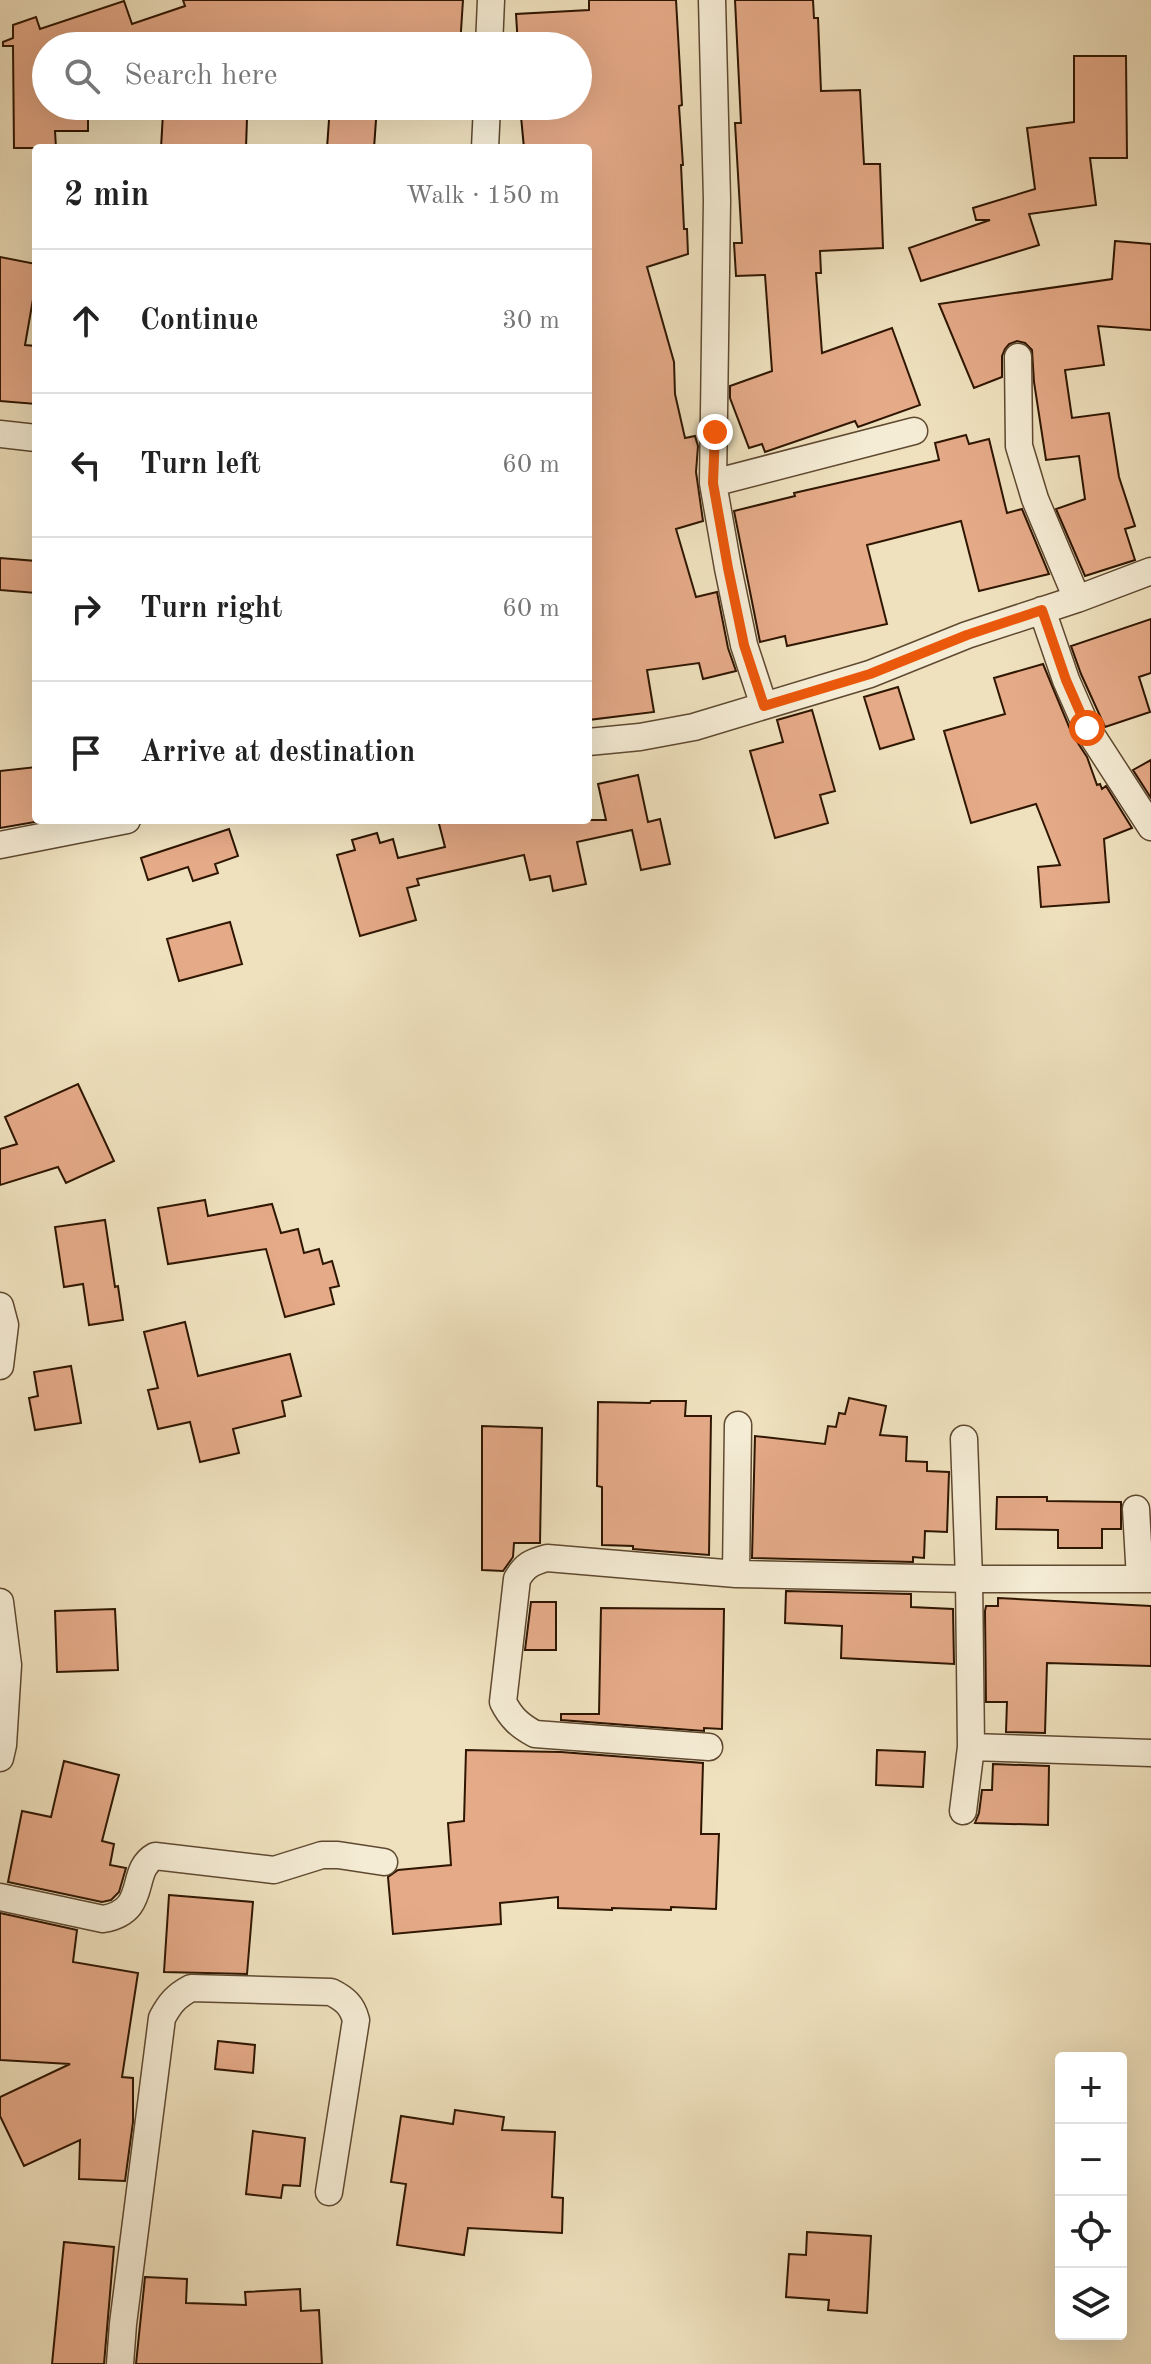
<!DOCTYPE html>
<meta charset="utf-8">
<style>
:root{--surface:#fff;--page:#f2f2f2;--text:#222;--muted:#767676;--line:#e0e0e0}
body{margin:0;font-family:"Old Standard TT",serif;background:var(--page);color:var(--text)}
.controls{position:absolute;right:24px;bottom:24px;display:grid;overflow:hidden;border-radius:8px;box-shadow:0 8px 32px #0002}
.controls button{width:72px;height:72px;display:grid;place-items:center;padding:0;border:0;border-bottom:2px solid var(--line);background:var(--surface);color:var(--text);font:40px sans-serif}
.stop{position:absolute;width:24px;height:24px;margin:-18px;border:6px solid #ea580c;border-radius:50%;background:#fff}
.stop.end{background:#ea580c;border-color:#fff;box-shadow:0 2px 8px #0008}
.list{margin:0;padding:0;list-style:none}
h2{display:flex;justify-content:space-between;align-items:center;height:104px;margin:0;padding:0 32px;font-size:34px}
h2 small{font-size:26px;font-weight:400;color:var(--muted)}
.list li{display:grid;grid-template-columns:52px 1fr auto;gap:24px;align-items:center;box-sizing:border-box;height:144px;padding:0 32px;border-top:2px solid var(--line)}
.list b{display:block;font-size:30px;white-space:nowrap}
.list em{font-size:26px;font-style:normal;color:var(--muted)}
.icon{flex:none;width:44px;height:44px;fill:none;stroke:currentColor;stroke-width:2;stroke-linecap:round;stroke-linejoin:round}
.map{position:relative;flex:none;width:1151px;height:2364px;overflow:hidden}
.search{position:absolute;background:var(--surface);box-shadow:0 8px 32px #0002;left:32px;top:32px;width:560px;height:88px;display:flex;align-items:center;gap:20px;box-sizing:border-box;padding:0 28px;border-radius:44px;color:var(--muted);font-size:30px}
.panel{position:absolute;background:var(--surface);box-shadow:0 8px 32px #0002;left:32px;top:144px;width:560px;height:680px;border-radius:8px}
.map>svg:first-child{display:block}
</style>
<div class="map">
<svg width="1151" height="2364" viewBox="0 0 1151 2364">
<rect width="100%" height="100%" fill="#efe1be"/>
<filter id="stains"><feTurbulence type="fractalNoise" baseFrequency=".0025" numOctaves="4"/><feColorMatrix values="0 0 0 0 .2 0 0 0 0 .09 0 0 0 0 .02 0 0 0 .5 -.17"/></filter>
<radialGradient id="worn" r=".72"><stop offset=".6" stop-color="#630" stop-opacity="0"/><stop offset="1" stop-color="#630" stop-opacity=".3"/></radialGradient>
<path fill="#e5aa88" stroke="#2f1601" stroke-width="2" d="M183,0H463L460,46H46V106L88,108V131H55L56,148H14L13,46H3V42L13,38V25L36,17L40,29L124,1L132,24L185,6Z
M589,0H676L682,105L679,106L683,165H681L684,229H687L688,254L647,267L674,362L675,394L685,438L695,436L698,446L696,472L703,521L676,529L696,597L717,592L728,648L736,671L703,679L699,663L647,670L654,712L588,720V148H524L520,106H578V46H518L516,14L589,10Z
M735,0H813L814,18H818L821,91L860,90L864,164H880L883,248L820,251L821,273H816L822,353L892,328L920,405L858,427L855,421L765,452L762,444L749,448L730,398V386L772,371L765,275L736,276L734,243H742L735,123H741Z
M1074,56H1126L1127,158H1090L1096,205L1029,214L1039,245L921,281L909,248L990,220H976L973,208L1035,189L1027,128L1074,122Z
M330,106H377L374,148H327Z
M163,113L247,118L246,148H161Z
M1115,241L1151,244V330L1098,326L1104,365L1065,370L1072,418L1109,413L1119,477L1135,526L1125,529L1135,560L1085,576L1056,509L1085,499L1079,456L1046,460L1034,382L1032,350L1025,343L1017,341L1009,344L1005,349L1002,356V377L974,388L939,304L1112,279Z
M0,257L36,264V282L25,345L36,346V404L0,401Z
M966,435L969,444L989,439L1007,513L1022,509L1049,574L979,591L961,521L867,545L887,624L787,646L785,636L760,642L734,511L795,496L794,493L939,460L935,443Z
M0,558L36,561V593L0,590Z
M1151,619V673L1139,677L1150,712L1105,727L1081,674L1071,646Z
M1043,664L1072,734L1087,757L1097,785L1100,784L1102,789L1106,786L1132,828L1104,839L1109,902L1041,907L1038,867L1060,865L1036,804L971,823L944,731L1005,714L994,678Z
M898,687L914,739L880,749L864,697Z
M812,710L835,791L820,795L828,823L775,838L750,751L783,742L777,720Z
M1151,760V798L1133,770Z
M36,767V807L33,808L35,822L0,828V771Z
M638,775L648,822L660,819L670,864L641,870L632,830L577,842L586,884L553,891L550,876L530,880L524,855L417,879L419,885L407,888L416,920L360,936L337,855L355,850L352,840L377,833L380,843L393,839L398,858L445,847L438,820H606L598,784Z
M229,829L238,856L215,864L218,873L193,881L188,867L148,880L141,858Z
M230,922L242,964L179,981L167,939Z
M78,1084L114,1161L66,1183L58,1167L0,1185V1149L17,1144L5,1117Z
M205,1200L208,1216L272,1204L281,1233L298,1229L304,1253L319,1249L323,1264L332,1261L339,1286L330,1288L334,1304L285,1317L266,1249L168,1264L158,1208Z
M105,1220L115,1287L118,1286L123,1320L89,1325L83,1284L64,1287L55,1227Z
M185,1322L198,1376L290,1354L301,1396L282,1401L285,1416L233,1429L239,1453L200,1462L190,1422L158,1429L148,1390L158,1388L144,1332Z
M71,1366L81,1423L35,1430L29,1398L38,1396L34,1372Z
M849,1398L886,1406L880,1435L907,1437L906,1461L927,1462V1471L949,1472L947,1532L925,1531L924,1558L913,1557V1562L752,1558L755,1436L825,1444L828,1426L836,1427L839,1413L845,1414Z
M651,1401H686L685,1416H711L709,1555L633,1549V1546L602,1545V1487L597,1486L598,1402L650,1403Z
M482,1426L542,1428L540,1543H514L513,1557L503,1571L482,1570Z
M997,1497H1047V1501L1121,1502V1529H1102V1548H1058V1530L996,1529Z
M786,1591L911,1594V1607L953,1609L954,1664L841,1658L842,1626L785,1623Z
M998,1598L1151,1606V1666L1047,1663L1045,1733L1006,1732L1007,1702H986L985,1611L986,1606H998Z
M531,1602H556V1650H525Z
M601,1608L724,1609L722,1729L704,1728V1731L561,1720V1714H599Z
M115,1609L118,1670L57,1672L55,1611Z
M466,1750L561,1752L703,1763L701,1834H719L716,1909L671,1907V1910L612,1908V1910L558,1908V1897L500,1903L501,1924L393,1934L388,1877L398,1870L451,1865L448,1823L464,1821Z
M877,1750L925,1752L923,1787L876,1785Z
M64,1761L119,1775L102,1841L114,1844L110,1865L126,1868L119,1892L111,1900L102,1902L8,1882L22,1811L51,1817Z
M993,1764L1049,1766L1048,1825L975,1823L979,1813L982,1790H992Z
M169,1895L253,1902L247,1974L164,1972Z
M0,1913L77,1930L73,1962L138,1973L122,2077L133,2078V2122L125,2181L79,2179L80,2140L24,2166L0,2116V2097L70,2064L0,2060Z
M218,2041L255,2045L253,2073L215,2069Z
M455,2110L504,2117L502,2130L555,2132L552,2197L563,2198L562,2233L468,2228L464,2255L397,2245L406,2184L391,2182L401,2116L453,2124Z
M253,2131L305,2138L300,2186L283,2185L281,2198L246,2194Z
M807,2232L871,2236L867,2313L828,2310L829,2300L786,2297L789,2254L806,2255Z
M64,2242L114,2247L104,2364H52Z
M145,2277L187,2279L186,2303L246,2305L245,2292L300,2289L301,2311L319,2310L322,2364H136Z"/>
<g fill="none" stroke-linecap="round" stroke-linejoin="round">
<g stroke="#5f4930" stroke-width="29">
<path id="minor" d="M712,0L717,200L713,483L728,568L744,645L764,706
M489,46L491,0
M485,148L487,106
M1018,357L1019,446L1035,499L1077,599
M0,434L36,438
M713,483L914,431
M1042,610L1066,680L1087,728L1151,827
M588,742L640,737L694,727L870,674L967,635L1077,599L1151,571
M0,845L127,820
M0,1306L5,1325L0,1366
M1136,1509L1140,1579
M736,1574L738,1425
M0,1602L8,1665L3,1745L0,1758
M709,1747L535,1734C520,1726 511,1718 503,1702L517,1579C525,1565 532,1562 547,1558L736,1574L969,1579H1151
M971,1747L1151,1753
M963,1811L971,1747L969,1579L964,1439
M0,1897L103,1919C150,1911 128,1871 155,1856L274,1870L322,1855H338L384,1862
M120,2364L123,2324L162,2018C170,2003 176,1996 191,1988L331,1992C345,1999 352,2005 356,2020L329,2192"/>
</g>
<use href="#minor" stroke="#f5ecd5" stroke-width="26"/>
</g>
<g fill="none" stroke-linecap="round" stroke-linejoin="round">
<path stroke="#ea580c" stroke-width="10" d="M715,432L713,483L728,568L744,645L764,706L870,674L967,635L1042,610L1066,680L1087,728"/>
</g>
<rect width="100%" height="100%" filter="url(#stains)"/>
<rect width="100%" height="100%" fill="url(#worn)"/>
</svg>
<div class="controls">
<button>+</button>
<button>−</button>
<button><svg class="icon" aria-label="locate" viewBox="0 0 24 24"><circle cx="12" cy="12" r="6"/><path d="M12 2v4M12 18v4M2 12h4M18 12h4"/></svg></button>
<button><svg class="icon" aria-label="layers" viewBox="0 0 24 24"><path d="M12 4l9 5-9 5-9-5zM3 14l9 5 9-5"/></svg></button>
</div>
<div class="stop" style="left:1087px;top:728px"></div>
<div class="stop end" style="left:715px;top:432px"></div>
<div class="search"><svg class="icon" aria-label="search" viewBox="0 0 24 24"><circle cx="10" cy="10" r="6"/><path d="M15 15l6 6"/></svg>Search here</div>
<section class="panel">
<h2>2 min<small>Walk · 150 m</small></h2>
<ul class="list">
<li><svg class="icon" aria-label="ahead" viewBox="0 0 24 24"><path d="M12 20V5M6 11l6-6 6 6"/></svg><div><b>Continue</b></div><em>30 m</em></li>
<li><svg class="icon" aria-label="left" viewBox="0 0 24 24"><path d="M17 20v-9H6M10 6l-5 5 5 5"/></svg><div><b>Turn left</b></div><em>60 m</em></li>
<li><svg class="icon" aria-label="right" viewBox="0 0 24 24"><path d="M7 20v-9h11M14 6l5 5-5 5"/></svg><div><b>Turn right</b></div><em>60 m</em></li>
<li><svg class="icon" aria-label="arrive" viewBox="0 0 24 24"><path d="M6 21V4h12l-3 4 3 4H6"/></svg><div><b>Arrive at destination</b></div></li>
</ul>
</section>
</div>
